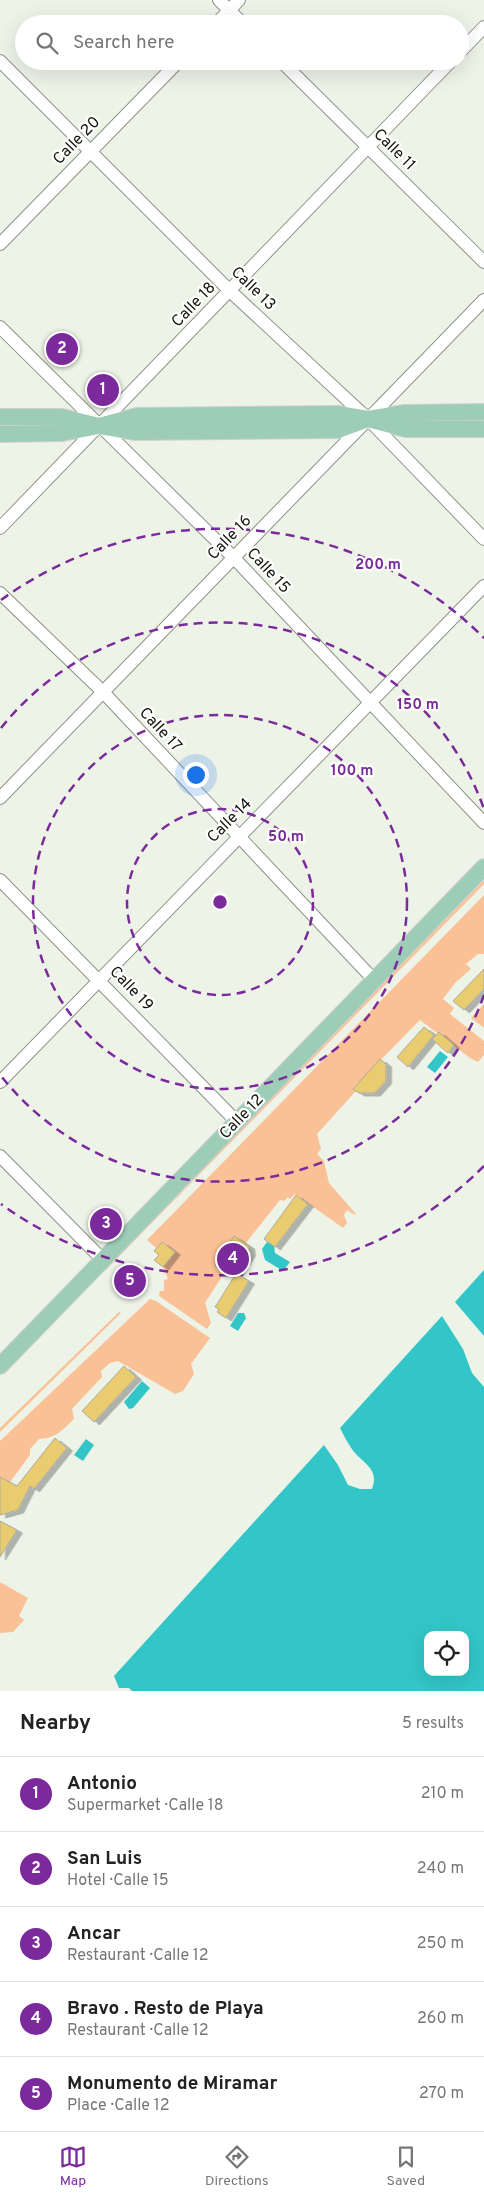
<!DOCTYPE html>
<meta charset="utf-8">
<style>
:root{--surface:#fff;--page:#f2f2f2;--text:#222;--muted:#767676;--line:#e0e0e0;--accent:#7a2a9b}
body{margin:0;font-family:Overpass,sans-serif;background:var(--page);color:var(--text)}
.controls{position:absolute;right:15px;bottom:15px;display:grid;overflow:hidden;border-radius:10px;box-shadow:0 5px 20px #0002}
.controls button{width:45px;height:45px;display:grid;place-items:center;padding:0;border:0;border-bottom:1px solid var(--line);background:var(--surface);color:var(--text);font:25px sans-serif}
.you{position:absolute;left:195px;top:774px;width:18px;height:18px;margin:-12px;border:4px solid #fff;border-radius:50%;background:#1a73e8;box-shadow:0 0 0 8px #1a73e833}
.badge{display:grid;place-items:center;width:32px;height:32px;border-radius:50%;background:var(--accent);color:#fff;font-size:16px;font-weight:700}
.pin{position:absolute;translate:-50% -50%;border:2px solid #fff;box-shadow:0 1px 5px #0006}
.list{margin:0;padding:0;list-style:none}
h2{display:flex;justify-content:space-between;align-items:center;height:65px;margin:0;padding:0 20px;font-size:21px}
h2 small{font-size:16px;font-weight:400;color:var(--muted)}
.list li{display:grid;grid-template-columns:32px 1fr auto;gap:15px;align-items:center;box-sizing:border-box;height:75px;padding:0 20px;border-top:1px solid var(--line)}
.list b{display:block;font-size:19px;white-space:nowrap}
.list p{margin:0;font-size:16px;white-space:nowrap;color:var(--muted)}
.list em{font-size:16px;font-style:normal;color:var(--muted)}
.icon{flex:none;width:28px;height:28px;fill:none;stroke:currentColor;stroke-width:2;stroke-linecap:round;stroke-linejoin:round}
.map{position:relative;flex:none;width:484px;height:1691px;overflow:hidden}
.search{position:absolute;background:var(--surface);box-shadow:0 5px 20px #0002;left:15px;right:15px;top:15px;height:55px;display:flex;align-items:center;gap:12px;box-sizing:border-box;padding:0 18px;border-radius:28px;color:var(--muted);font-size:19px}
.sheet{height:440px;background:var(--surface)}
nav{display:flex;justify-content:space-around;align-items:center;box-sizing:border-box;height:70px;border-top:1px solid var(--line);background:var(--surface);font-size:14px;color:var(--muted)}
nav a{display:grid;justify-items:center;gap:2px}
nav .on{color:var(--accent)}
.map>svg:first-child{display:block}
</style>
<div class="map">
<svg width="484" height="1691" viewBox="0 0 484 1691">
<defs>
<filter id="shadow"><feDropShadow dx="5.5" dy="3" stdDeviation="0" flood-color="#0004"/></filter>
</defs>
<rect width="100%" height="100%" fill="#eef3e8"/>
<path fill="#fbc196" d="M484,880V884L140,1235L106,1270L104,1268Z
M484,895V954H478L466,964L471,969L455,983L443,999L454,1008L450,1014L484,1041V1055L478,1062L470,1058L420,1020L353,1088L356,1091L317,1134L321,1149L317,1154L324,1161L329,1183L356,1214L355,1215L347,1210L344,1215L347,1223L343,1228L295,1194L290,1199L288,1197L284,1201L280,1200L245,1244L234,1237L215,1265L225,1272L205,1303L211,1323L207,1329L159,1296L160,1291H164V1280L168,1279L163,1267L175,1252L162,1242L156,1248L147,1240Z
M484,1004V1028L471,1018Z
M150,1299L156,1301L210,1338L191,1364L194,1374L183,1391L175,1394L118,1361L110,1363L101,1371L102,1377L72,1409L74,1419C63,1430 54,1439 39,1439L30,1449V1455L10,1482L0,1477V1441Z
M119,1312L121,1313L0,1432V1428Z
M0,1582L28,1598L19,1616L24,1620L13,1632L0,1633Z"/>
<path fill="#33c6c8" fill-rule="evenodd" d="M440,1051L448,1057L435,1073L427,1067Z
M267,1242L274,1246L275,1253L290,1262L283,1271L265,1260L262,1249Z
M484,1270V1336L455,1302Z
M238,1313H244L246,1318L238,1331L230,1326Z
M442,1316L463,1349L472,1373L484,1387V1691H132L129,1688H119L114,1676L324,1445L338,1465L348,1485L360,1489H372C379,1470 366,1465 355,1453C349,1446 344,1436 340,1428ZM428,1635H465V1672H428Z
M142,1381L150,1388L133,1408L129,1409L124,1402Z
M86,1439L94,1445L83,1461L74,1455Z"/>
<path fill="#e9cc6f" stroke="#aca99f" filter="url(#shadow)" d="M484,969V989L464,1010L453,1001Z
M424,1027L434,1035L408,1067L397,1057Z
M439,1032L454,1045L448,1053L432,1039Z
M380,1059L386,1064V1081L375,1093H359L353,1089Z
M296,1195L308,1204L275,1247L264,1239Z
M234,1236L249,1246L250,1253L237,1274L249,1281L226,1318L217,1312L219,1309L215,1307L234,1277L215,1266Z
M162,1242L175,1252L163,1267L154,1260L159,1255L154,1251Z
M124,1366L136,1377L94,1422L82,1411Z
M55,1438L67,1448L34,1489L30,1486L18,1510L0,1515V1477L17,1486Z
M0,1521L17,1530L0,1557Z"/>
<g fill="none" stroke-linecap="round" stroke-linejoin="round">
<g stroke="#8e9288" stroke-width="14">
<path id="minor" d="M219,0L243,24
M216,24L239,0
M460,52L484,27
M0,61L230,291L368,419L484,539
M281,61L484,262
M0,244L179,61
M0,327L234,558L484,823
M0,528L451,61
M0,593L103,692L374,980
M0,798L484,300
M0,880L237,1122
M0,1082L484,586
M0,1156L103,1260"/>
</g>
<g stroke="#d0d0d0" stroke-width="18">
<path id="major" d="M0,417H62L99,426L137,416L338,414L368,419L405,413L484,412
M0,434L62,433L99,426L136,432L338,430L368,419L406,429H484
M0,1366L484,867"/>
</g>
<use href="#minor" stroke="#fff" stroke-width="12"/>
<use href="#major" stroke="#9ecdb7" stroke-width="16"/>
</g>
<g fill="none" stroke="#7a2a9b" stroke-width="2.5" stroke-dasharray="9 6">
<circle cx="220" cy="902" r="93"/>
<circle cx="220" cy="902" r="187"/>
<path d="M484 995A280 280 0 0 1 1 1076M1 728A280 280 0 0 1 484 809"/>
<path d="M484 1166A373 373 0 0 1 1 1204M1 600A373 373 0 0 1 484 638"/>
</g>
<g text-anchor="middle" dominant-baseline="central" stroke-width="4.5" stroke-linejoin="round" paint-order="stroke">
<g font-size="16" fill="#141612" stroke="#fefffd">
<text transform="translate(77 141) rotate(-46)">Calle 20</text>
<text transform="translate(394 150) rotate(45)">Calle 11</text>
<text transform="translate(253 289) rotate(44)">Calle 13</text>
<text transform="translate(194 305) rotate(-46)">Calle 18</text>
<text transform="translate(230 538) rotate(-46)">Calle 16</text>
<text transform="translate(268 571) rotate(47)">Calle 15</text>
<text transform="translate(160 730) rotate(47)">Calle 17</text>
<text transform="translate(230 821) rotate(-45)">Calle 14</text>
<text transform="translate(131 989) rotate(46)">Calle 19</text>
<text transform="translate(242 1117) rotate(-46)">Calle 12</text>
</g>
</g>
<circle cx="220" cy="902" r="8" fill="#7a2a9b" stroke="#fefffd" stroke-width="2.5"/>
<g font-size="15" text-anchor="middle" font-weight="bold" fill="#7a2a9b" stroke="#fefffd" stroke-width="4.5" stroke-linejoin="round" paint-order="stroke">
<text x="378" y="569">200 m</text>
<text x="418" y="709">150 m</text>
<text x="352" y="775">100 m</text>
<text x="286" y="841">50 m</text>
</g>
</svg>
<div class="controls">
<button><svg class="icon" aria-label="locate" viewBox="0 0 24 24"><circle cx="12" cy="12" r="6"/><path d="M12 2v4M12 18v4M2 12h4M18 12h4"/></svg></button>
</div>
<div class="you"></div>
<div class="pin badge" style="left:103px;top:390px">1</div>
<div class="pin badge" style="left:62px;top:349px">2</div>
<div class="pin badge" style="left:106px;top:1224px">3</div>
<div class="pin badge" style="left:233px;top:1259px">4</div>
<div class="pin badge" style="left:130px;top:1281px">5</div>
<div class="search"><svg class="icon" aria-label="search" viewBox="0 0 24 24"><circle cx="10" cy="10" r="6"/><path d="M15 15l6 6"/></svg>Search here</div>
</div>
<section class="sheet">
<h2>Nearby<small>5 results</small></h2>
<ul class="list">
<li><span class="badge">1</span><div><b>Antonio</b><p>Supermarket · Calle 18</p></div><em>210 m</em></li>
<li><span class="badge">2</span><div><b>San Luis</b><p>Hotel · Calle 15</p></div><em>240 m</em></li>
<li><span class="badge">3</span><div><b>Ancar</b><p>Restaurant · Calle 12</p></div><em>250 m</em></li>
<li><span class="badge">4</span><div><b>Bravo . Resto de Playa</b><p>Restaurant · Calle 12</p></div><em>260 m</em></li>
<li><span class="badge">5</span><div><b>Monumento de Miramar</b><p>Place · Calle 12</p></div><em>270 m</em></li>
</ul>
</section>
<nav>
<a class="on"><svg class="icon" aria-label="map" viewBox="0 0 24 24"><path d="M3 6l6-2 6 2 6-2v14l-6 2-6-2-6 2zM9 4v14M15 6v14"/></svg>Map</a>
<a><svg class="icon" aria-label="directions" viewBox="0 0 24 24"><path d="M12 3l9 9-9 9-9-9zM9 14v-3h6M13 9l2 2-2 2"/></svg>Directions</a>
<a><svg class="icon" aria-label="saved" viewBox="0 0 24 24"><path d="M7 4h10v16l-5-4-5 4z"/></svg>Saved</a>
</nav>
